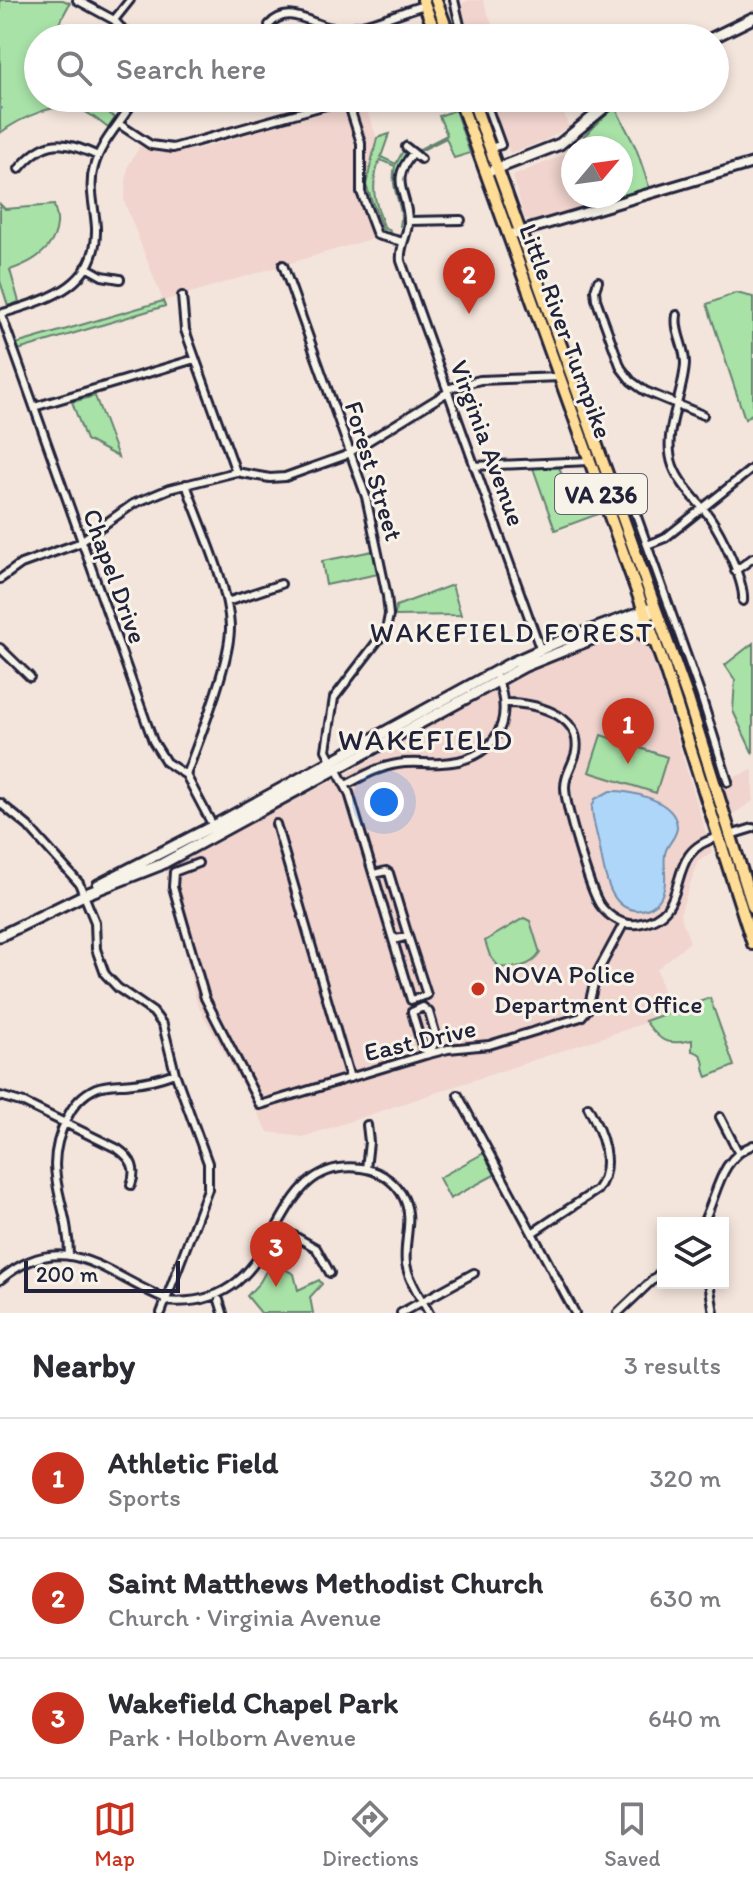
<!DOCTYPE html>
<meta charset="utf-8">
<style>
:root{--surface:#fff;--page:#f2f2f3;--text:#2b2b33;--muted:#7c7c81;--line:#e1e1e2;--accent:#c8321e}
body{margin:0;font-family:Itim,sans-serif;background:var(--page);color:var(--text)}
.controls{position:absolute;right:24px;bottom:24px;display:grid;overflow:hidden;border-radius:0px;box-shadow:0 4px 12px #0003}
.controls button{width:72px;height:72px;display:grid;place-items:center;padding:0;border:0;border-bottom:2px solid var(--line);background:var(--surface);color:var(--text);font:40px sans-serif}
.compass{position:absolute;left:561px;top:136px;width:72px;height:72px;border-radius:50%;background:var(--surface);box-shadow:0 4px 12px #0003;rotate:61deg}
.scale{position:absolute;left:24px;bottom:20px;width:156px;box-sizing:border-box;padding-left:8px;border:4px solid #22223b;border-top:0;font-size:22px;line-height:28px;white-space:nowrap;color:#22223b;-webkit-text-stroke:6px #f7f3e8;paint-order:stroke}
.you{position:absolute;left:384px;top:802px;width:28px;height:28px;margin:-20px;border:6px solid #fff;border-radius:50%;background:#1a73e8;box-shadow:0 0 0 12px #1a73e833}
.badge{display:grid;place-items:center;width:52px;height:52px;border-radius:50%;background:var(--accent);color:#fff;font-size:26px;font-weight:700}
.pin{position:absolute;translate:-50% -66px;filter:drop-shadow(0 2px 4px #0008)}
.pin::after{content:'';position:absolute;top:42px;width:28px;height:24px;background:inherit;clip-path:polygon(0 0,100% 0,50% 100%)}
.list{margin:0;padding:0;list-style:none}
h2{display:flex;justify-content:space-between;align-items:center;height:104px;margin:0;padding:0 32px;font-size:34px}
h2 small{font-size:26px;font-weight:400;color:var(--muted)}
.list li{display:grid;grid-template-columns:52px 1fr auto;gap:24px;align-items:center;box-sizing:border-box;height:120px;padding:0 32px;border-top:2px solid var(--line)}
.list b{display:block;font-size:30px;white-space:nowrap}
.list p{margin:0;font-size:26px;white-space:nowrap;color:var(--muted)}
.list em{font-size:26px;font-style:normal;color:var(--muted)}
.icon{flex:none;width:44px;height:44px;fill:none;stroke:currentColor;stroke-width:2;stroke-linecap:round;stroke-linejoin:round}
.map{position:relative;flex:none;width:753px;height:1313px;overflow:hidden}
.search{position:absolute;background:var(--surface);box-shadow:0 4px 12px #0003;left:24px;right:24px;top:24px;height:88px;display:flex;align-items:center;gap:20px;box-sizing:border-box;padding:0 28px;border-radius:44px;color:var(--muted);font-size:30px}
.sheet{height:464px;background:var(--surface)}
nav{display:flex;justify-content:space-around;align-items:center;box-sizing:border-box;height:112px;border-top:2px solid var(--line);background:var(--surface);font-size:22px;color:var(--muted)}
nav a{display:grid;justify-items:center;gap:4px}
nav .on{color:var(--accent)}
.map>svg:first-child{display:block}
</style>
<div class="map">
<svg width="753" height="1313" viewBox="0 0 753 1313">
<rect width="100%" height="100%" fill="#f4e5dc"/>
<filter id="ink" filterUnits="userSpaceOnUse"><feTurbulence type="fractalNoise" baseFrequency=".0125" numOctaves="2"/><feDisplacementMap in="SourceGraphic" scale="16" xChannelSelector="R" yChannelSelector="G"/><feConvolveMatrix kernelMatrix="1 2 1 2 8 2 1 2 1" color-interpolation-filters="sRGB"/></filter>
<g filter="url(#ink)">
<path fill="#f0d4cd" d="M469,0H483L497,38H471L461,8L463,3Z
M490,98H558L569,127L544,141L510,153Z
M363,100L377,138L366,185L384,235L163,301L124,201L128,166L140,146L164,153L195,150Z
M573,149V196H607L609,201L534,224L524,217L513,176L556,158Z
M629,635L650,650L712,852L698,861L680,914L690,942L657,969L669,1015L303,1137L268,1132L197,1004L165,868L350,772L509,680L559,659Z
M753,770V801L732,815L721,782Z"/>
<path fill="#a8e2a7" stroke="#658271" stroke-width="2" d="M0,0H63L70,3L56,29L71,38H38V98H90L115,118L108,128C100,122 91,114 82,110C59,99 19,119 0,133Z
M615,107L636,148L650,189L609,201L607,196H621V148H589L584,136Z
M455,110L470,153L454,158L446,138L418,152L422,155L418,159L411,158C393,188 415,201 410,230L400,226C405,204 389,192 395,166L380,160C369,187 375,203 385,229L390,230L387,241L366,185L377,138L389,134L381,157L396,164L403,151L401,146L406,141L416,151L447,135L439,116Z
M0,204L5,209L54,205C55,210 58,218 57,224C55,250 31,263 10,270L19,302L8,306L0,281Z
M736,293L753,297V413L745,419L707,304Z
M163,301L165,306L18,350L16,344Z
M95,396L118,457L86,440L72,402Z
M559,467L572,502L594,494L601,513L555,530L533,468Z
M373,551L378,574L326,585L322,561Z
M452,585L461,615L395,616L396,606Z
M753,643V754L733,711L735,680L725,665Z
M601,735L667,757L656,793L589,772Z
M524,918L530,921L540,953C531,968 514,968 499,967L490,956L485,941Z
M710,998L734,1066L707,1077C701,1066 708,1054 692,1051V1040C666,1046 661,1042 645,1021Z
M484,1153L496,1174L450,1199L439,1178Z
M271,1262L294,1274L298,1290L319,1280L322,1284L310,1297L313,1313H261L247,1296L260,1282Z"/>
<path fill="#add6f8" stroke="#758eac" stroke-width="2" d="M610,791C630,790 675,800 677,826C678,837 666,844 665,854C663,867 668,879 663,892C660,902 652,909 641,910C607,913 604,867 599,844C596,831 592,819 592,807L595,799Z"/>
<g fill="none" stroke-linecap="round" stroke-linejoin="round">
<path stroke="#758eac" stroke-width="2" d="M0,110L2,108"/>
<g stroke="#22223b" stroke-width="12">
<path id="minor" d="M77,0L114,20L130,38
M454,0L463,38
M114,20L130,0
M269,25C289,3 310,25 333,28C358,31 400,12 424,5
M484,98L501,145L490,148
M347,99L361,143V192L377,235L403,242
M119,124L151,145L173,148L351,98
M406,147L421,159
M413,153C388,183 408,191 408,222C408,236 399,246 401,261L541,651
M19,169C45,137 63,140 98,156
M408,221L461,220
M283,265L366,497L387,596L389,615L386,630L334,698L326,750L349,793L411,1000L427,995L408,936
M86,267L102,276L120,279
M598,281L595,290L596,299L621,368L631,381L645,391L703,415
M182,296L185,330L236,472
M0,314C45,300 98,288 96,228C95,207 88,187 94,167C101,141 123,121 135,98
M1,314L153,741L166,762L186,775L214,828
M677,315C674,332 685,346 685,363C684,396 661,433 673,466C680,485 697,500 709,516C721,533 745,582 743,601
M447,389L480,380L561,377
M34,407L195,359
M474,466L590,461
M186,484C200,525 228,583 230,626C231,660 199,740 186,775
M636,514L701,696L728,782
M81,541L133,504L169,489L236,472L270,478L285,477L344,456L448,392
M647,545L665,538L753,468
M735,571L753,558
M0,579L21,564L82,542
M227,602L281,584
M0,648L30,677
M505,703C532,702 583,714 576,752C573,765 565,774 565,787C565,806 590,890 600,905C608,916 623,926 637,924C699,914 657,852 719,837
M346,785C363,776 378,767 397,764C412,761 426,764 441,763C492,761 516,725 497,678
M0,803L28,826L79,883L95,922L96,949L105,974L118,988L153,1012L163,1025L175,1073L208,1163V1189L161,1313
M276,824L350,1078
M730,835L753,828
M198,863L174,872L173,887L205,998L260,1105L425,1055L448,1049L489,1045L581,1017L588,1009L596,975L624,923
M374,874L386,871L389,873L408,936L397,939L392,936
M423,1007L429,1012L437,1039L432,1048L423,1049L412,1012Z
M458,1095L575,1313
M0,1096L24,1103L118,1149C132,1159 137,1169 131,1185
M720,1117L738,1152
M366,1169L369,1142L367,1125
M703,1223C718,1194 719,1158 753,1145
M280,1228L316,1248L330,1273
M532,1233L597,1190C616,1165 601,1131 588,1107
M69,1256C69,1199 39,1175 67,1118C73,1105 83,1094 96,1088C108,1083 121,1085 133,1083C147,1082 161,1078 175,1073
M0,1280C65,1225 106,1275 166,1299
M709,1283L714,1313
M219,1300L223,1313
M165,1301C292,1313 260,1155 361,1168C377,1170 392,1179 401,1193C416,1217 403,1238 406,1264C409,1281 421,1298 429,1313
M401,1313L474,1273
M618,1313L663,1270"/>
</g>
<g stroke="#22223b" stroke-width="14">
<path id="tertiary" d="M509,235L753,163"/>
</g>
<g stroke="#22223b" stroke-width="15">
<path id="secondary" d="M712,38L753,18
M493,170L560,144L616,98
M98,885L213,826L511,663L558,642L649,609
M0,936L86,894L160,865L525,666L632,623L650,613"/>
</g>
<g stroke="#22223b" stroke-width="16">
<path id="primary" d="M423,0L437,38
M436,0L450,38
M459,98L665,669L753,944
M472,98L688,699L753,907
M605,634L636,629L651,640"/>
</g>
<use href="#minor" stroke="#f7f3e8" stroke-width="6"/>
<use href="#tertiary" stroke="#f7f3e8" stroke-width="8"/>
<use href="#secondary" stroke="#f7f3e8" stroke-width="9"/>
<use href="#primary" stroke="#ffdd96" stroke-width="10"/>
</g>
</g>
<circle fill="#c8321e" stroke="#f7f3e8" stroke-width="3" cx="478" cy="989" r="8"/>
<g text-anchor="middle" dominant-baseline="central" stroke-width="6" stroke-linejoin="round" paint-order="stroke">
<rect fill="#f7f3e8" stroke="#62616f" stroke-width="2" x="555" y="474" width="92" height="40" rx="6"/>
<g font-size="24" font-weight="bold" fill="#22223b">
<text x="601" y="494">VA 236</text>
</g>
<g font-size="26" fill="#22223b" stroke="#f7f3e8">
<text transform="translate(566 331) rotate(70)">Little River Turnpike</text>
<text transform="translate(488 443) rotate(70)">Virginia Avenue</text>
<text transform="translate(374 471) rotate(73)">Forest Street</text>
<text transform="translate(115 576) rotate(70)">Chapel Drive</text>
<text transform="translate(420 1040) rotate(-13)">East Drive</text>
</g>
<g font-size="26" fill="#22223b" stroke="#f7f3e8" text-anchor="start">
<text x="494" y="974">NOVA Police<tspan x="494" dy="30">Department Office</tspan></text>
</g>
<g font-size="28" letter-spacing="2" fill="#22223b" stroke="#f7f3e8">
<text x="512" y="632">WAKEFIELD FOREST</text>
</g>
<g font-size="30" letter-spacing="2" fill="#22223b" stroke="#f7f3e8">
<text x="426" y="739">WAKEFIELD</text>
</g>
</g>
</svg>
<div class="controls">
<button><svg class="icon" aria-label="layers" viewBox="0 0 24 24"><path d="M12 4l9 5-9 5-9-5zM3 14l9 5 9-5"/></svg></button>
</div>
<svg class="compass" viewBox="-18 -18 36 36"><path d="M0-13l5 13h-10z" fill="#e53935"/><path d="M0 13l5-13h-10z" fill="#7c7c81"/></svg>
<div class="scale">200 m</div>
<div class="you"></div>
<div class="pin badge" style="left:628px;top:764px">1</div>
<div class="pin badge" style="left:469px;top:314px">2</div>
<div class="pin badge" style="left:276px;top:1287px">3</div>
<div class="search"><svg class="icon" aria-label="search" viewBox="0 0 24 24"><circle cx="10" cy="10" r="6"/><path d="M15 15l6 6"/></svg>Search here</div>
</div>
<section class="sheet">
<h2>Nearby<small>3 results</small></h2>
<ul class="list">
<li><span class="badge">1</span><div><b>Athletic Field</b><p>Sports</p></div><em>320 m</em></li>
<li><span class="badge">2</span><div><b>Saint Matthews Methodist Church</b><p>Church · Virginia Avenue</p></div><em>630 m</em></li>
<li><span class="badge">3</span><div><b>Wakefield Chapel Park</b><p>Park · Holborn Avenue</p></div><em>640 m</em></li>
</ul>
</section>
<nav>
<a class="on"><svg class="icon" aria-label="map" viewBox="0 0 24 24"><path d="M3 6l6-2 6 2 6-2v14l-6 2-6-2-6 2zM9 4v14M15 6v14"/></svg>Map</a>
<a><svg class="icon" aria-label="directions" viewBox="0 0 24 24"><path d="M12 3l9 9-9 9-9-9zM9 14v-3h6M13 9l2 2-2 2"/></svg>Directions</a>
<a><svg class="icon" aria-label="saved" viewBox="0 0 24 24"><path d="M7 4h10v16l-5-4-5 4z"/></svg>Saved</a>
</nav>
